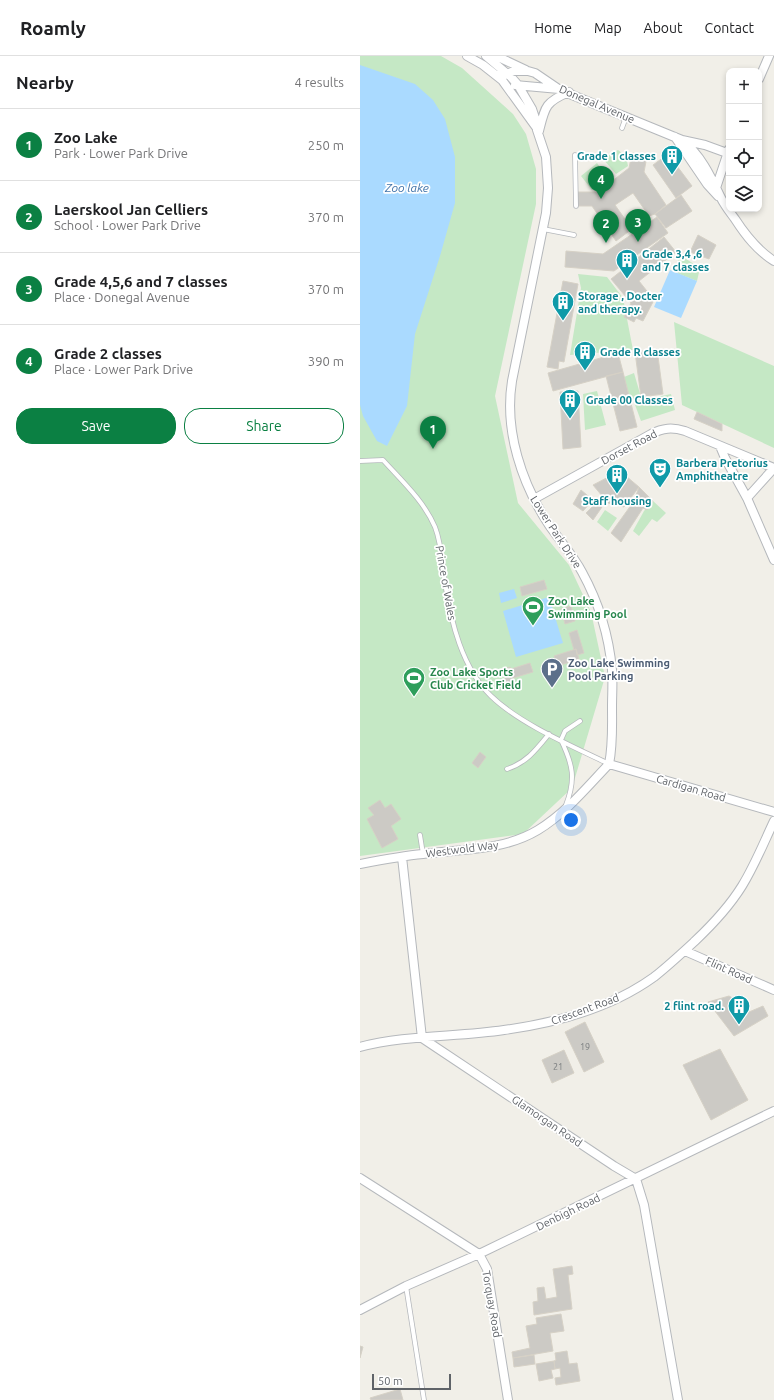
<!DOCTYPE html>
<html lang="en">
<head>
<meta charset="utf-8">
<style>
  :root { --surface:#fff; --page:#f2f2f2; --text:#202124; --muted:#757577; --line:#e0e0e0; --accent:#0b8043 }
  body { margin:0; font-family:Ubuntu,sans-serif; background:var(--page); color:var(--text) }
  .controls { position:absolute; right:12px; top:12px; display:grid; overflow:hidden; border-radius:8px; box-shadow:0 2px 6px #0003 }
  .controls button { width:36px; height:36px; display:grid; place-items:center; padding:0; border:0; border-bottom:1px solid var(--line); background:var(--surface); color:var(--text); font:20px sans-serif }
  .scale { position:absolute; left:12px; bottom:10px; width:79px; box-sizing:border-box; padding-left:4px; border:2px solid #5f6368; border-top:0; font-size:11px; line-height:14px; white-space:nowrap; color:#5f6368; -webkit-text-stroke:3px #fff; paint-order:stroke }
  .you { position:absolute; left:211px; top:764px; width:14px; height:14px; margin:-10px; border:3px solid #fff; border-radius:50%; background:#1a73e8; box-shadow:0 0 0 6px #1a73e833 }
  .badge { display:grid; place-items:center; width:26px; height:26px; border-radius:50%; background:var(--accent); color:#fff; font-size:13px; font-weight:700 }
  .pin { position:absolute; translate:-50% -33px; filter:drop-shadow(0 1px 2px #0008) }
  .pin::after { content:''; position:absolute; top:21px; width:14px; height:12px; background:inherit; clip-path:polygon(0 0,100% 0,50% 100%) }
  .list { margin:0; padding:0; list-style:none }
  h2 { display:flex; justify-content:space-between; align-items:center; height:52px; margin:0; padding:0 16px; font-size:17px }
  h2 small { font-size:13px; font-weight:400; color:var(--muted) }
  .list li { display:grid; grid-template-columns:26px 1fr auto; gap:12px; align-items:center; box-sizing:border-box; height:72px; padding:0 16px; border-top:1px solid var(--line) }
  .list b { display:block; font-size:15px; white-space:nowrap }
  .list p { margin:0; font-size:13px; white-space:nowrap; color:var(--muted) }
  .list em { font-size:13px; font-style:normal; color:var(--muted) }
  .actions { display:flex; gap:8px; padding:12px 16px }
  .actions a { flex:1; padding:9px 0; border:1px solid var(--accent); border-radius:16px; text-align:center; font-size:14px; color:var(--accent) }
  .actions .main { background:var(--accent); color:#fff }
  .icon { flex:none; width:22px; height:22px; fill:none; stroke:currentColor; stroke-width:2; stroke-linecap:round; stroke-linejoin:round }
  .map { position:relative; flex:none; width:414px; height:1344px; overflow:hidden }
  header { display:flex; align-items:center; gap:24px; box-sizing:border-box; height:56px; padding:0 20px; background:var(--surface); border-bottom:1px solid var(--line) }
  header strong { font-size:19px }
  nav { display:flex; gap:22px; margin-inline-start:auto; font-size:14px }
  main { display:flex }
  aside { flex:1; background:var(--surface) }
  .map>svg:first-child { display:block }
  .green { fill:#c5e8c5 }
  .water { fill:#aadaff }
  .building { fill:#cccac5; stroke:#d6d1c6 }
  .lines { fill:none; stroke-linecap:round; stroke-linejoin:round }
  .lane-casing { stroke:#b5b8bc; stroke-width:5.5 }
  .street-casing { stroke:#b5b8bc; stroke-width:10 }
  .lane { stroke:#fff; stroke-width:4 }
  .street { stroke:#fff; stroke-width:8 }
  .labels { text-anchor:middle; stroke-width:3.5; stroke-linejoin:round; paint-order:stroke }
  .number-label { font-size:9px; fill:#7a7d7f }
  .street-label { font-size:11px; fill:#5f6368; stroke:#fff }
  .culture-label { font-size:11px; font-weight:bold; fill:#0d838f; stroke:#fff; text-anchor:start }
  .leisure-label { font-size:11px; font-weight:bold; fill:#27864d; stroke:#fff; text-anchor:start }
  .service-label { font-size:11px; font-weight:bold; fill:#4e5e75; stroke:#fff; text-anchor:start }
  .water-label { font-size:12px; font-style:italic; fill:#4174aa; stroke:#fff }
</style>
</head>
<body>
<header>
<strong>Roamly</strong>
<nav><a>Home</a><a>Map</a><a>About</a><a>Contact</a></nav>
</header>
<main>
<aside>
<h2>Nearby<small>4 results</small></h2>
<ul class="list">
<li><span class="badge">1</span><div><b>Zoo Lake</b><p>Park · Lower Park Drive</p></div><em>250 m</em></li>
<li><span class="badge">2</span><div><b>Laerskool Jan Celliers</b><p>School · Lower Park Drive</p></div><em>370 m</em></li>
<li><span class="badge">3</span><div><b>Grade 4,5,6 and 7 classes</b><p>Place · Donegal Avenue</p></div><em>370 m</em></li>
<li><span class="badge">4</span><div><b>Grade 2 classes</b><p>Place · Lower Park Drive</p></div><em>390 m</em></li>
</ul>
<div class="actions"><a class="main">Save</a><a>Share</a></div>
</aside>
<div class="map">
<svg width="414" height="1344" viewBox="0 0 414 1344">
  <rect width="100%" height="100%" fill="#f1efe8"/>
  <path class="green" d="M0,0H81L102,12L153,58L166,78L176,113V148L135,340L158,447L209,509L231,556L245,621L212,732L163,778L0,800Z
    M258,94L266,100L268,110L256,118L243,103Z
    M237,107L248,122L232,134L221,120Z
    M320,199L340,212L337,225L314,216Z
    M218,218L247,221L263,242L273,294L210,299L221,232Z
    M314,266L414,310V392L322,349Z
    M274,317L281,341L270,344L264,321Z
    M237,335L246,369L225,374L223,338Z
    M311,338L315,354L281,365L274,346Z
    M293,445L306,457L297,466L292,463L279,480L273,475L284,455Z
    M245,454L257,462L248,475L237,466Z"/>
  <path class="water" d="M0,9L55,28L73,44L85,63L95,101V147L80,200L55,278L47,350L27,390L17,385L3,360L0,349Z
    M310,214L337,225L321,262L294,251Z
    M154,533L157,542L141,547L139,537Z
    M189,541L203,587L156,601L143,555Z"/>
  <path class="building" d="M272,97L287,100L284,116L306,149L295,158L289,160L273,137L255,149L272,173L256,185L232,150H217V136H238L269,112Z
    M308,98L332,130L316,142L293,109Z
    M321,139L332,155L306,172L295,158Z
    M297,161L308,177L254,215L205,211L206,195L243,198Z
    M338,179L356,189L349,203L330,196Z
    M304,181L316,196L279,225L294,244L283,265L276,262L274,266L264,261L271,247L251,223Z
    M203,225L218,228L204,306L199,305L198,313L187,311Z
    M297,293L303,338L281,341L275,296Z
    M258,297L263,316L193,335L188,317Z
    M263,316L277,371L260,375L246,320Z
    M218,335L221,391L203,393L200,336Z
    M337,356L362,368V375L334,363Z
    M260,415L279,431L264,451L248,447L233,429Z
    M279,431L293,445L287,454L283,452L261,486L251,477L274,445Z
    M221,434L233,444L223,455L213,448Z
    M237,446L242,451L233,464L226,457Z
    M184,524L187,533L162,540L160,531Z
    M211,550L215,565L205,568L201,553Z
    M217,574L224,597L217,599L216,593L214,594L209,577Z
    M216,593L219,603L198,610L194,600Z
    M170,607L173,616L153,622L155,627L147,629L143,616L141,617L140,614L150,611L151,613Z
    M120,696L126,701L118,712L112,707Z
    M20,744L25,752L31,748L41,763L31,770L38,783L22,792L7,763L14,759L8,752Z
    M369,940L383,948L389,956L403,950L408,960L374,980L348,946Z
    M225,966L244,1006L224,1016L205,976Z
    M360,993L388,1044L351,1064L323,1009Z
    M204,994L214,1017L192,1027L182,1004Z
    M212,1210L213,1218L208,1219L212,1253L174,1259L173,1246L178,1245L177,1232L184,1231L186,1243L197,1241L193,1213Z
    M201,1258L204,1275L190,1277L193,1295L153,1302L152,1296L170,1292L166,1270L177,1268L176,1262Z
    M0,1290L3,1291L0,1302Z
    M207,1295L209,1308L217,1307L220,1325L196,1329L195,1322L201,1321L200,1312L195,1313L194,1305L196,1304L195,1297Z
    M174,1299L175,1308L154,1311L153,1302Z
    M194,1305L195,1313L191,1314L193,1322L179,1325L176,1308Z
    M40,1333L43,1344H11L10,1342Z"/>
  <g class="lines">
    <g class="lane-casing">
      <path id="lane" d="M262,72L266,61
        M215,99L216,150
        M183,173L214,179
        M0,405L23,404C41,424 64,445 75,471C82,489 82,508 85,527C91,566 102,612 131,640C160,668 212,690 249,708
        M147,713C166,707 176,694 189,678
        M206,749C216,723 213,709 201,684L205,675L220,665
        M60,779L63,798
        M46,1230L64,1344"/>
    </g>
    <g class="street-casing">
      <path id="street" d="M107,0L123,9L142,24L176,71
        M126,0L151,21L158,29L172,53L176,65L177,74L186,101L188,132L186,157L152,325C144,375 162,428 189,469C200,485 213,499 222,516C239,547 249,580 252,614C253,626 252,639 252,651C252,670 253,689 249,708
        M136,0L166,14
        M137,19H144L154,15H168L175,17L200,34L322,84C341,99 351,121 361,142C365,150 370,156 375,163C386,180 397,194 414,205
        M399,23L409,0
        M155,29L199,33
        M179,75C185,51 185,46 209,36
        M315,81L347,128L358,140
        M322,84L345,89L367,97
        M356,132L369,93
        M360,390L365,402L387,442L414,504
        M387,442L414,412
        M174,443L291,378C303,372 312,371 325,375L414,412
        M249,708L414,756
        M42,801L62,982L254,1110L276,1123L284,1149L318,1344
        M0,808C21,804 42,800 63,798C102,793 143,795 178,774C206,757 227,731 249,708
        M325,895L414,934
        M0,991C44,979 98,981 144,974C196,967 251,952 294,921C308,910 322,897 335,885C353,868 369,851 382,830C395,809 404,786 414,765
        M0,1122L119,1198L127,1213L148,1344
        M0,1254L46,1230L119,1198L414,1055"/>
    </g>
    <use href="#lane" class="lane"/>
    <use href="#street" class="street"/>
  </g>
  <defs>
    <g id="building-pin" transform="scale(1.15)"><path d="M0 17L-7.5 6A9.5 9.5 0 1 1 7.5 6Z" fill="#0f9aa8" stroke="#fff"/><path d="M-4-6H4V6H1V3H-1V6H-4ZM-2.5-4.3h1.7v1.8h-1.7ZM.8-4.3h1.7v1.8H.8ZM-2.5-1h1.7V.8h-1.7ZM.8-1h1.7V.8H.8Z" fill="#fff"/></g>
    <g id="theatre-pin" transform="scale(1.15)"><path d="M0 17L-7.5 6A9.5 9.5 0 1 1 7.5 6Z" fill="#0f9aa8" stroke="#fff"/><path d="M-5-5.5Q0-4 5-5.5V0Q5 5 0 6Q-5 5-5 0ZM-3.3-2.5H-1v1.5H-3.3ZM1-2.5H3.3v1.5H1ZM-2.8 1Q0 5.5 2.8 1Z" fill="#fff"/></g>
    <g id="stadium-pin" transform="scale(1.15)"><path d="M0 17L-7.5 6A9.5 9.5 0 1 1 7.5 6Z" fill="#2e9e5b" stroke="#fff"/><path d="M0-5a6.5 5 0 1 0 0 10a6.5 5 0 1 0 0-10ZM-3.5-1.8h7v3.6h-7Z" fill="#fff"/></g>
    <g id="parking-pin" transform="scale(1.15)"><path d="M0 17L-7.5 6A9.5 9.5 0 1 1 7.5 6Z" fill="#5c6f8a" stroke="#fff"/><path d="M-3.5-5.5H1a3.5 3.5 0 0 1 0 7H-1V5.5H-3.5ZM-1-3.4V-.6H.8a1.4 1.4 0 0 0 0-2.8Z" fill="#fff"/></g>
  </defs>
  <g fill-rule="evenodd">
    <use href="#building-pin" x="312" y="100"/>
    <use href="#building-pin" x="267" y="204"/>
    <use href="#building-pin" x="203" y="246"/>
    <use href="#building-pin" x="225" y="296"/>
    <use href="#building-pin" x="210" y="344"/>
    <use href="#theatre-pin" x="300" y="413"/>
    <use href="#building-pin" x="257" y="419"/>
    <use href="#stadium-pin" x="173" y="551"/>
    <use href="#parking-pin" x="192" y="613"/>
    <use href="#stadium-pin" x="54" y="622"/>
    <use href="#building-pin" x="379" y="950"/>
  </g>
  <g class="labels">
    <g class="number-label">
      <text x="225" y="994">19</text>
      <text x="198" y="1014">21</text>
    </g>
    <g class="street-label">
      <text transform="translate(237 48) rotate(23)" y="4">Donegal Avenue</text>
      <text transform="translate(269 391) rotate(-28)" y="4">Dorset Road</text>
      <text transform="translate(196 476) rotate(57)" y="4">Lower Park Drive</text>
      <text transform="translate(86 527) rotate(80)" y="4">Prince of Wales</text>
      <text transform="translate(331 732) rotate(16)" y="4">Cardigan Road</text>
      <text transform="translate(102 793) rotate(-7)" y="4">Westwold Way</text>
      <text transform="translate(369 914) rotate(24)" y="4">Flint Road</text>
      <text transform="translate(225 953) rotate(-20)" y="4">Crescent Road</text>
      <text transform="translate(187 1065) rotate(34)" y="4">Glamorgan Road</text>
      <text transform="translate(208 1156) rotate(-26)" y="4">Denbigh Road</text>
      <text transform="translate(132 1248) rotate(80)" y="4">Torquay Road</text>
    </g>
    <g class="culture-label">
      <text x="296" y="104" text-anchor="end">Grade 1 classes</text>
      <text x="282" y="202">Grade 3,4 ,6<tspan x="282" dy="13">and 7 classes</tspan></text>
      <text x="218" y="244">Storage , Docter<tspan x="218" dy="13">and therapy.</tspan></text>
      <text x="240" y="300">Grade R classes</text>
      <text x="226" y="348">Grade 00 Classes</text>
      <text x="316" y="411">Barbera Pretorius<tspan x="316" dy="13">Amphitheatre</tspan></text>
      <text x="257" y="449" text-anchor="middle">Staff housing</text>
      <text x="364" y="954" text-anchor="end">2 flint road.</text>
    </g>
    <g class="leisure-label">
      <text x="188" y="549">Zoo Lake<tspan x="188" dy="13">Swimming Pool</tspan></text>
      <text x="70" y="620">Zoo Lake Sports<tspan x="70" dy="13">Club Cricket Field</tspan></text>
    </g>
    <g class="service-label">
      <text x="208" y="611">Zoo Lake Swimming<tspan x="208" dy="13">Pool Parking</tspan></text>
    </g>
    <g class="water-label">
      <text x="47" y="136">Zoo lake</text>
    </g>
  </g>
</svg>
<div class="controls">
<button>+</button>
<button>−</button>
<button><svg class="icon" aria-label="locate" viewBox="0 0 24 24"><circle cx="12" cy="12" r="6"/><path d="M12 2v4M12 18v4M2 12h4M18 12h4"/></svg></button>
<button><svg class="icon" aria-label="layers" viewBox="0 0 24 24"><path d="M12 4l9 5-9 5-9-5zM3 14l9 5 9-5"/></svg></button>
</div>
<div class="scale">50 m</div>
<div class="you"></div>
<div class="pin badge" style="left:73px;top:393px">1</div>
<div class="pin badge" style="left:246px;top:187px">2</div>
<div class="pin badge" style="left:278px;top:186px">3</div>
<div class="pin badge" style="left:241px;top:143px">4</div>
</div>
</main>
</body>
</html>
